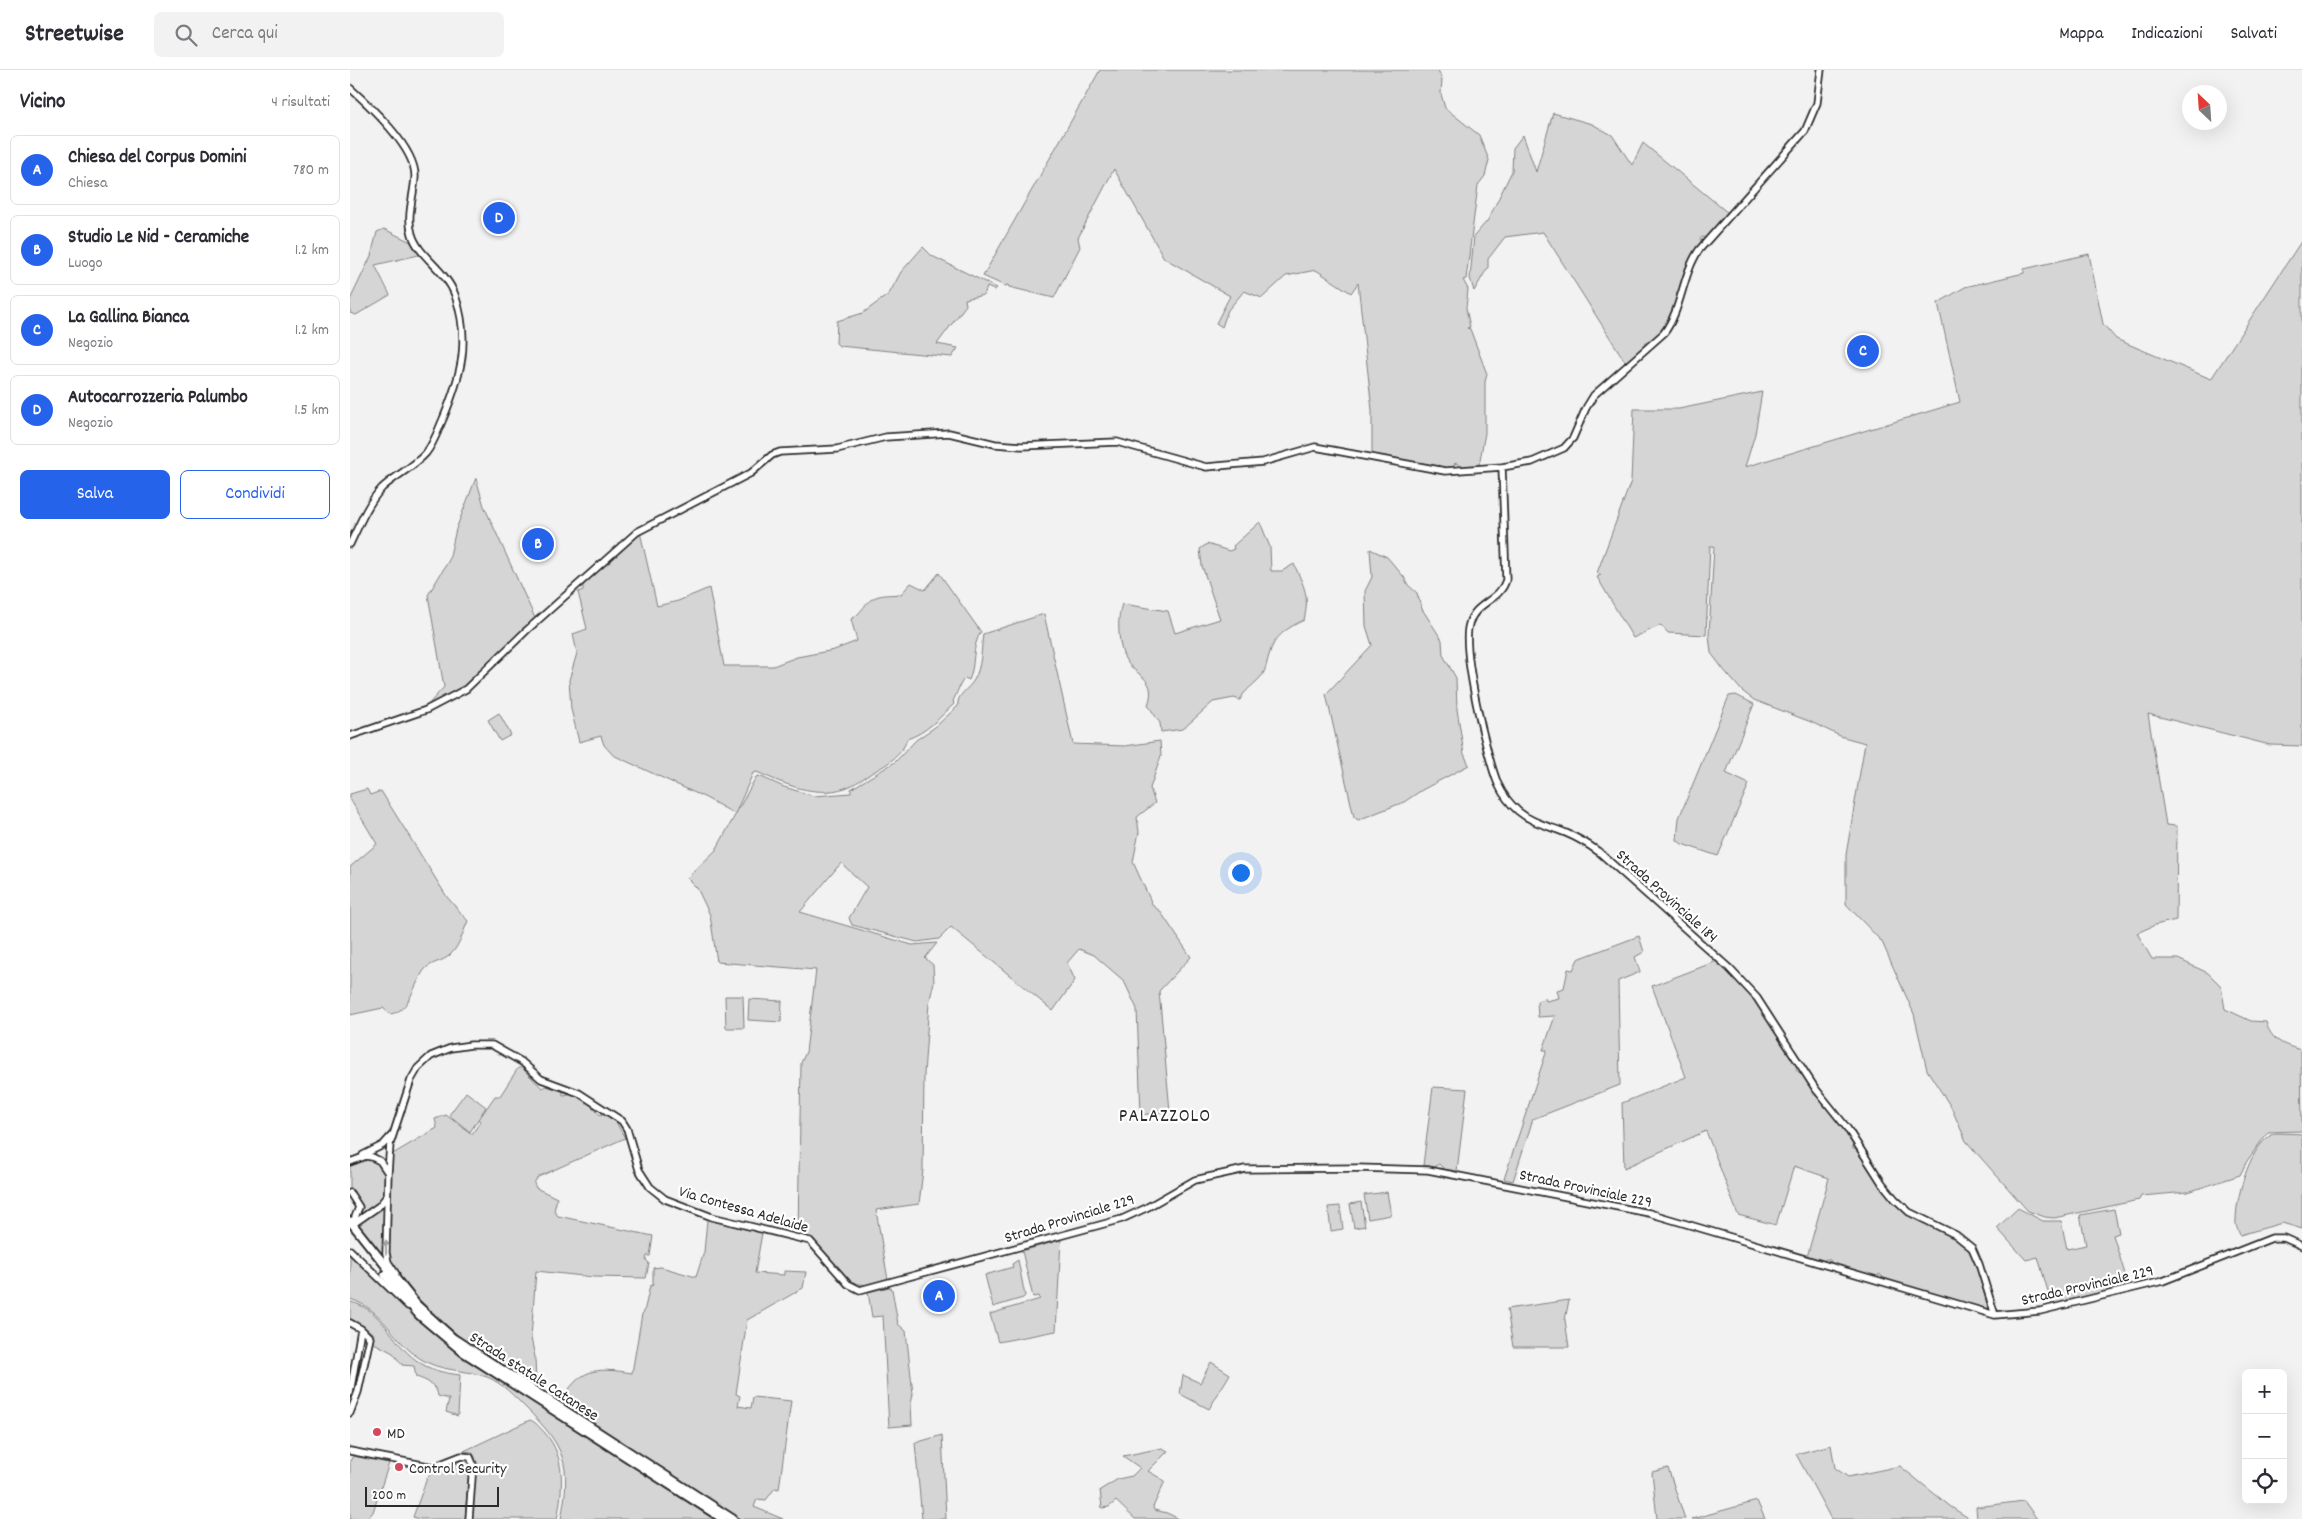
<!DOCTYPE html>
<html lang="it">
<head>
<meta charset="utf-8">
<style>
  :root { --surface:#fff; --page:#f2f2f3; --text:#2b2b33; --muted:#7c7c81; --line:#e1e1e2; --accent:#2563eb }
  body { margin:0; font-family:Dekko,sans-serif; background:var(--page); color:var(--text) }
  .controls { position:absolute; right:15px; bottom:15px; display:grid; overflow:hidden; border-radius:8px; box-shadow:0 5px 20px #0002 }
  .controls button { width:45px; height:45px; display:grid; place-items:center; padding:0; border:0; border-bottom:1px solid var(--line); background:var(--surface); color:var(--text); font:25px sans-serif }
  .compass { position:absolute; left:1832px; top:15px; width:45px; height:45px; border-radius:50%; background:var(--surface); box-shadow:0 5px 20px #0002; rotate:335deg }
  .scale { position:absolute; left:15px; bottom:12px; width:134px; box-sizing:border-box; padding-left:5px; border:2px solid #2b2b2b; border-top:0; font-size:14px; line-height:18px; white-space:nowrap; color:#2b2b2b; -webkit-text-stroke:4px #fff; paint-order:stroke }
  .you { position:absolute; left:890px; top:802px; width:18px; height:18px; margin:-12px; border:4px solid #fff; border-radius:50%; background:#1a73e8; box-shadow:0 0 0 8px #1a73e833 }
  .badge { display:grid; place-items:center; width:32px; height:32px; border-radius:50%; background:var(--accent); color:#fff; font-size:16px; font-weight:700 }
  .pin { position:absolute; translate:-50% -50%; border:2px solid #fff; box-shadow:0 1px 5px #0006 }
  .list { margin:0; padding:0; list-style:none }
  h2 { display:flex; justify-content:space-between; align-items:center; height:65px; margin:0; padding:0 20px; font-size:21px }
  h2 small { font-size:16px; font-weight:400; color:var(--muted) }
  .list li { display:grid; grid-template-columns:32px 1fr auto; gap:15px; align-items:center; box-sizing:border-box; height:70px; margin:0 10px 10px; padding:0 10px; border:1px solid var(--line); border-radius:8px }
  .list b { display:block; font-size:19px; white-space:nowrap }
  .list p { margin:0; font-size:16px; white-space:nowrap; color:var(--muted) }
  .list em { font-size:16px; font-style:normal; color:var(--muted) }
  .actions { display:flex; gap:10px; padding:15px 20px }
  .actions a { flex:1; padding:11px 0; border:1px solid var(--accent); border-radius:8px; text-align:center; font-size:18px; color:var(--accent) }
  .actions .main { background:var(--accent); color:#fff }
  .icon { flex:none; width:28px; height:28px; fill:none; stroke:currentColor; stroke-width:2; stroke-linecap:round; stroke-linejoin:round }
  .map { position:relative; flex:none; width:1952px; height:1449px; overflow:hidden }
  header { display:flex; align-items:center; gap:30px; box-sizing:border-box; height:70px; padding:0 25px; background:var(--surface); border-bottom:1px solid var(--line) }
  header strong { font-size:24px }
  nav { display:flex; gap:28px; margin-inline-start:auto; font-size:18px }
  .search { width:350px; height:45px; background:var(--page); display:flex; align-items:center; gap:12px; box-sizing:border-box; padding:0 18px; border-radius:8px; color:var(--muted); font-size:19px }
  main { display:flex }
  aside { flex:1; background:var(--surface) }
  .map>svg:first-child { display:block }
  .green { fill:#d5d5d5; stroke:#808080 }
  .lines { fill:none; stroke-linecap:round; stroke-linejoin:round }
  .secondary-casing { stroke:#2b2b2b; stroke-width:9 }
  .primary-casing { stroke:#2b2b2b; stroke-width:11 }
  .secondary { stroke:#fff; stroke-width:5.5 }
  .primary { stroke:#fff; stroke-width:7 }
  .oneway { fill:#a0a0a0 }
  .poi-dot { fill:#d1495b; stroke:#fff; stroke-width:2 }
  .labels { text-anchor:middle; stroke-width:4.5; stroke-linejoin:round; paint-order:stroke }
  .street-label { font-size:16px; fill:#2b2b2b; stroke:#fff }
  .poi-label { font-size:16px; fill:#2b2b2b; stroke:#fff; text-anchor:start }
  .quarter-label { font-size:19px; letter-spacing:1px; fill:#2b2b2b; stroke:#fff }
</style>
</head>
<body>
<header>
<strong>Streetwise</strong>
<div class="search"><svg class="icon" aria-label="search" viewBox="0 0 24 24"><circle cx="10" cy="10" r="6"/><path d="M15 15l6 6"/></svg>Cerca qui</div>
<nav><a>Mappa</a><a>Indicazioni</a><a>Salvati</a></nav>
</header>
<main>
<aside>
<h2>Vicino<small>4 risultati</small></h2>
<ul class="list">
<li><span class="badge">A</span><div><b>Chiesa del Corpus Domini</b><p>Chiesa</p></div><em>780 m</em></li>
<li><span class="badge">B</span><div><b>Studio Le Nid - Ceramiche</b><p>Luogo</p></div><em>1.2 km</em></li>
<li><span class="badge">C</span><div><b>La Gallina Bianca</b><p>Negozio</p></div><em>1.2 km</em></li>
<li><span class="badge">D</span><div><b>Autocarrozzeria Palumbo</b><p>Negozio</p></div><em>1.5 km</em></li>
</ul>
<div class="actions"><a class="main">Salva</a><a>Condividi</a></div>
</aside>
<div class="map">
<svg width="1952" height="1449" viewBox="0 0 1952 1449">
  <rect width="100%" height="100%" fill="#f2f2f2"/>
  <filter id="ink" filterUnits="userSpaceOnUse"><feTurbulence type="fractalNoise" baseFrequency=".02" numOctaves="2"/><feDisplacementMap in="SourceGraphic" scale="10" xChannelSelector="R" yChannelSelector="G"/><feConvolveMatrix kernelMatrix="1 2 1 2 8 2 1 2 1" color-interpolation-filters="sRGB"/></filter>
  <g filter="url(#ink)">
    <path class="green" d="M750,0H1088L1092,9L1091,24L1095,38L1129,65L1139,90L1135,106L1128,115L1116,209L1113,210L1118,219L1116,238L1120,257L1117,258L1120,259L1137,304L1135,312V363L1129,395L1109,397L1107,393L1104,394L1105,397L1090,398L1089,395L1085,397L1022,384V340L1008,213L1001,223L966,200L936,206L912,228L894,221L878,240L872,257L866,253L880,226L814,188L764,99L728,168L730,177L704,228L659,217L658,215L655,216L633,206Z
      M1203,43L1242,54L1262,65L1282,95L1293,73L1378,143L1357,168L1352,167L1350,169L1352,174L1330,220L1327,221C1324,255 1301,271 1276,293L1193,162L1155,167L1138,189V197L1124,221L1120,208L1124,166L1138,150L1162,101L1163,78L1173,65L1186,102Z
      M34,159L65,174L73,184L25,195L40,225L6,245L0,243V230L21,186L27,162Z
      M1952,170V676L1920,675L1798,644L1816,755L1827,756L1826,850L1805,855L1787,863L1802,889H1828L1858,903L1871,916L1875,939L1901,951L1916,952C1921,971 1934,975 1951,980L1952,1061L1918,1062L1897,1091L1890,1105L1838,1122L1791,1126L1789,1130L1704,1148L1695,1147L1678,1141L1616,1071L1601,1037L1577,1000L1564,944L1532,872L1496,834V785L1515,673L1490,666L1461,652L1404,630L1392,621L1373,599L1361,583L1359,565L1364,476H1360L1356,565L1318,563L1311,555L1283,568L1247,507L1251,505L1247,503L1281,411L1284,339H1329L1412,322L1405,364L1395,397L1610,332L1588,233L1615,217L1674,203V199L1739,184L1753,254L1766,269L1861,309Z
      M573,177L582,186L647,218L644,220L637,217L634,225L615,229L616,235L587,274L608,278L602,287L489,276L486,273L487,251L513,243L539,224L551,202Z
      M126,408L134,436L185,548L117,614L76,637L94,617L78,525L99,490L106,459Z
      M910,452L920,477L921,501H932L944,494C954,517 960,525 954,550C937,558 924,566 919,585C917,591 916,599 913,604C906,614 894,620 890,630L884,628L863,632L833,659L811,662L810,653L798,635C809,605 781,607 773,584C768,570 767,547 772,534L818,541L825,563L870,549L852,496L850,479L857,474L879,481L884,479L883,476Z
      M290,462L307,536L328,531L359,518L374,596H423L447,587L484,580L507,571L501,549C512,544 515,531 526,527C533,524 544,525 551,524L561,513L575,520L589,503L631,562C621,576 626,595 619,610L615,608C609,614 607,624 603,631L604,634C589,648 576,663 557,669C553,684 538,694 525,701C516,706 505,715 495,718C465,728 434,714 407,702L403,703L385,744L356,728L263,685L254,675L251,666L229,672L221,639L219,610L227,583L223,564L237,559L228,522L233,520V515L257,492H261V489Z
      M1020,479L1037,487L1054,507L1058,515L1067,523L1072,539L1092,570L1093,585L1106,608L1107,639L1114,684L1119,695L1072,720L1054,732L1008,750L1004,747L976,624L1022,575L1016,556L1015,521L1022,507Z
      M694,544L723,674L775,676L810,671L811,686L800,718L805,733L787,747L789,762L783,792L803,836L810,841L841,887L809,921L820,1041L791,1045L787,939L774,911L744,885L729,879L717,893L725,910L703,941L601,857L589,869L567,872L502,855L499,848L517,817L491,793L450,842L562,875L587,873L575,888L583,895L584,912L579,933L574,1004L573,1100L569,1134L526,1140L538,1210L518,1215L502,1213L494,1206L464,1170L448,1162L451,993L456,982L466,900L367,892L360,845L347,818L337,808L366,780L406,707L409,706L434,717L464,726L501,723V719L545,692L566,670L585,657L608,636C606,625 619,619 624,610C632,596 631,580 633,564Z
      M1386,625L1404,634L1376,703L1399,714L1368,786L1332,774L1327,770L1329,748L1379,626Z
      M149,643L161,665L150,671L138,650Z
      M17,719L20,725L31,721L97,827L118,851C112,864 108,881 96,888C89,892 81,893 75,899C64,913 60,942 40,944L33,938L0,945V797L27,774L0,729V724Z
      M1289,866L1294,882L1285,887L1290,902L1268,911L1270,1015L1183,1049L1163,1111L1154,1109L1197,980H1193L1205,946L1188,947L1187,931L1195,928L1196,931L1209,928L1207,920L1214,918L1218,899L1223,900L1228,889Z
      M1367,891L1405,929L1448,996L1446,1000L1453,1005L1502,1071L1503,1079L1508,1080L1530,1115L1544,1132L1558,1143L1605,1167L1619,1179L1627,1194L1638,1239L1535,1211L1531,1205L1529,1204L1528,1208L1482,1195L1480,1190L1476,1189L1472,1192L1457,1187L1479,1108L1444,1096L1426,1155L1388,1145L1356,1061L1274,1098L1272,1033L1336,1007L1302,916Z
      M375,926H393L394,958H376Z
      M399,929L432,931L431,952L398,950Z
      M168,998H172L192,1018L196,1016L213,1021V1025C216,1025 218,1024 221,1023C233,1023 243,1039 250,1045L254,1043L265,1050L275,1068L188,1107L184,1113L186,1118L207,1128L204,1141L208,1146L303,1166L300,1186H297L296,1190L299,1193L296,1208L243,1207L186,1201L181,1268L185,1287L186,1314L174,1306L161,1303C123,1277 87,1253 58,1216C50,1206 42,1197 38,1184L41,1085L87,1058L85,1049L96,1045L122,1064L131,1051L129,1049L145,1026H150Z
      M1083,1017L1117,1019L1107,1101L1094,1099L1089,1094L1084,1097L1073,1095Z
      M116,1022L136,1037L120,1062L99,1045Z
      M1926,1063L1952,1064V1159L1932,1153L1890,1165C1888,1160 1885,1155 1886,1150C1886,1127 1901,1070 1926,1063Z
      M19,1088C35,1095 43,1117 31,1131C25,1138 15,1143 8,1148L12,1140L0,1120V1096L7,1090Z
      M1037,1122L1041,1145L1018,1149L1014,1125Z
      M36,1132L37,1193L7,1153Z
      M1011,1132L1015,1156L1004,1158L1000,1134Z
      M990,1136L993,1159L981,1161L978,1137Z
      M1668,1138L1693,1151H1711L1717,1179L1736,1175L1730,1145L1764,1139L1769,1163L1763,1165L1779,1217L1702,1235L1688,1187L1676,1190L1647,1158Z
      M357,1150L412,1163L405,1203L434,1205V1201L456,1202L453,1218L397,1250L386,1324L390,1326L388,1336L401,1338L403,1327L441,1331L429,1419L425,1418L416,1430L407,1429L404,1437L433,1449H391L210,1333C230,1298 244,1297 282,1303L292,1244L294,1242L300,1216L303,1215V1198L311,1197L346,1207L354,1182Z
      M711,1170L706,1261L648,1272L640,1244L690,1229L689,1226L683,1227L672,1181Z
      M0,1183L54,1235L98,1274L367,1449H211C222,1394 215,1376 175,1337C164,1326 152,1313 137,1307C115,1299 91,1302 71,1289C43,1272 34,1239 0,1229Z
      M668,1190L675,1226L673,1228L643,1237L635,1205L663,1197L662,1194Z
      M539,1217L542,1219L548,1254L556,1261L563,1324L561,1334L562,1355L539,1357L533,1246L522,1247L518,1222Z
      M1219,1230L1215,1250L1219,1277H1163L1157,1239Z
      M0,1232C32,1238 42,1273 66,1290C79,1300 94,1303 110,1305L108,1346L96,1342L99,1329L88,1326C87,1315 76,1310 66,1307L64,1296L52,1295L43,1283L22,1272L24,1264L0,1248Z
      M861,1292L880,1304L859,1339L830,1324L833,1305L850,1313Z
      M180,1350C186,1352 190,1358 195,1363C216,1387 213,1419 207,1449H122L125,1387L122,1382L114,1381Z
      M592,1365L596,1449H572L565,1373Z
      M1481,1375L1485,1398L1498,1407L1550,1396L1601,1437L1620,1449H1481L1446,1384Z
      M812,1378L818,1381L798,1401L815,1411L803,1437L804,1440L817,1443L829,1449H785L766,1431L759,1437L752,1438L750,1420L768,1409L782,1406L790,1398L773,1386Z
      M3,1386L39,1393L23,1442L17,1449H0V1391Z
      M113,1391L119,1398L115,1449H70L63,1447L77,1408L82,1403Z
      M1318,1398L1335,1449H1307L1302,1402Z
      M1407,1431L1415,1449H1342Z
      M1674,1431L1687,1449H1627L1626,1437Z"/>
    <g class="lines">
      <g class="secondary-casing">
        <path id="secondary" d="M0,18C20,36 66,78 65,107C64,126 56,146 62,164C68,186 96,200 105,225C121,271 111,306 93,349C88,360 84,373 76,383C64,397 46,405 32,418C18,433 9,455 0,474
          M1152,397L1156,510C1150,531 1125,532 1119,554C1111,579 1137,688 1148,714C1153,725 1159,733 1168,741C1182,753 1199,756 1216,763C1228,768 1238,774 1249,782L1379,898L1407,928L1465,1018L1497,1058L1532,1113L1545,1129L1559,1142L1606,1165L1622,1178L1629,1194L1645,1245
          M0,666L76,640L116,619L177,560L287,462L401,403L422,385L430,382L487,379L536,367L599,363L645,374L671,376L767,372L856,397L913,392L965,377L1095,401L1152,397L1182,392L1214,378L1223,368L1236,338L1244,325L1314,263C1332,239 1332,205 1349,180L1455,61L1467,33L1471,0
          M13,1085L33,1075L42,1065
          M0,1092L16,1086L22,1087L30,1091L38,1103L36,1183L38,1192L46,1204
          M38,1103L40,1074L61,1010L68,998L81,986L101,978L121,975H142L172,992L191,1009L229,1023L272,1051L277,1059L289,1100L300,1117L315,1129L362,1147L460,1171L498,1214L510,1220L772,1149L796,1138L845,1110L895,1099L1008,1098L1078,1100L1299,1143L1645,1245L1690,1241L1813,1211L1922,1168H1934L1952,1176
          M0,1123L9,1137L4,1150
          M6,1152L29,1136L37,1126
          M0,1180L58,1236
          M0,1253L11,1259L20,1268L8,1322L0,1343
          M0,1323L11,1259
          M0,1381L83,1397L111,1386L120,1387L123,1394L119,1449"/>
      </g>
      <g class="primary-casing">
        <path id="primary" d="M0,1151L66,1234L103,1268L383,1449
          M35,1205L69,1245L113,1282L373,1449"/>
      </g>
      <use href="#secondary" class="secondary"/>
      <use href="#primary" class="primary"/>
    </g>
    <defs><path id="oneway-solid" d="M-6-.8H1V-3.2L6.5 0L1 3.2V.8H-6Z" transform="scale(1.25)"/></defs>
    <use class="oneway" href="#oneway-solid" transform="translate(36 1177) rotate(-91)"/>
  </g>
  <g class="poi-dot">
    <circle cx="27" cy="1362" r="5"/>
    <circle cx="49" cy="1397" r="5"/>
  </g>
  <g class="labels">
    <g class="street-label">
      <text transform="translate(1318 825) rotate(42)" y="6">Strada Provinciale 184</text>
      <text transform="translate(1236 1117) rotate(12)" y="6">Strada Provinciale 229</text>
      <text transform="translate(394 1138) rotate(16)" y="6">Via Contessa Adelaide</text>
      <text transform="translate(719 1147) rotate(-17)" y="6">Strada Provinciale 229</text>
      <text transform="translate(1737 1214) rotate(-13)" y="6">Strada Provinciale 229</text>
      <text transform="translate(185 1305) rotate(33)" y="6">Strada statale Catanese</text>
    </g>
    <g class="poi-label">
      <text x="37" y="1368">MD</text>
      <text x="59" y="1403">Control Security</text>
    </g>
    <g class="quarter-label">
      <text x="815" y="1051">PALAZZOLO</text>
    </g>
  </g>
</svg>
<div class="controls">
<button>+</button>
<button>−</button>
<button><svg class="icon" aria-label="locate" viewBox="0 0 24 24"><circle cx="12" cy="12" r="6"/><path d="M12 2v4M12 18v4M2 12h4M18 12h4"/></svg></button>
</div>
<svg class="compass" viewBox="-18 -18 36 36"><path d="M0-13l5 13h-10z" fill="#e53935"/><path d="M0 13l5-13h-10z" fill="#7c7c81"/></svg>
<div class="scale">200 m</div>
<div class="you"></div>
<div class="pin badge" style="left:589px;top:1226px">A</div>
<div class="pin badge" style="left:188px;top:474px">B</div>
<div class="pin badge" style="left:1513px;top:281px">C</div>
<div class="pin badge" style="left:149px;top:148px">D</div>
</div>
</main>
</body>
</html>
